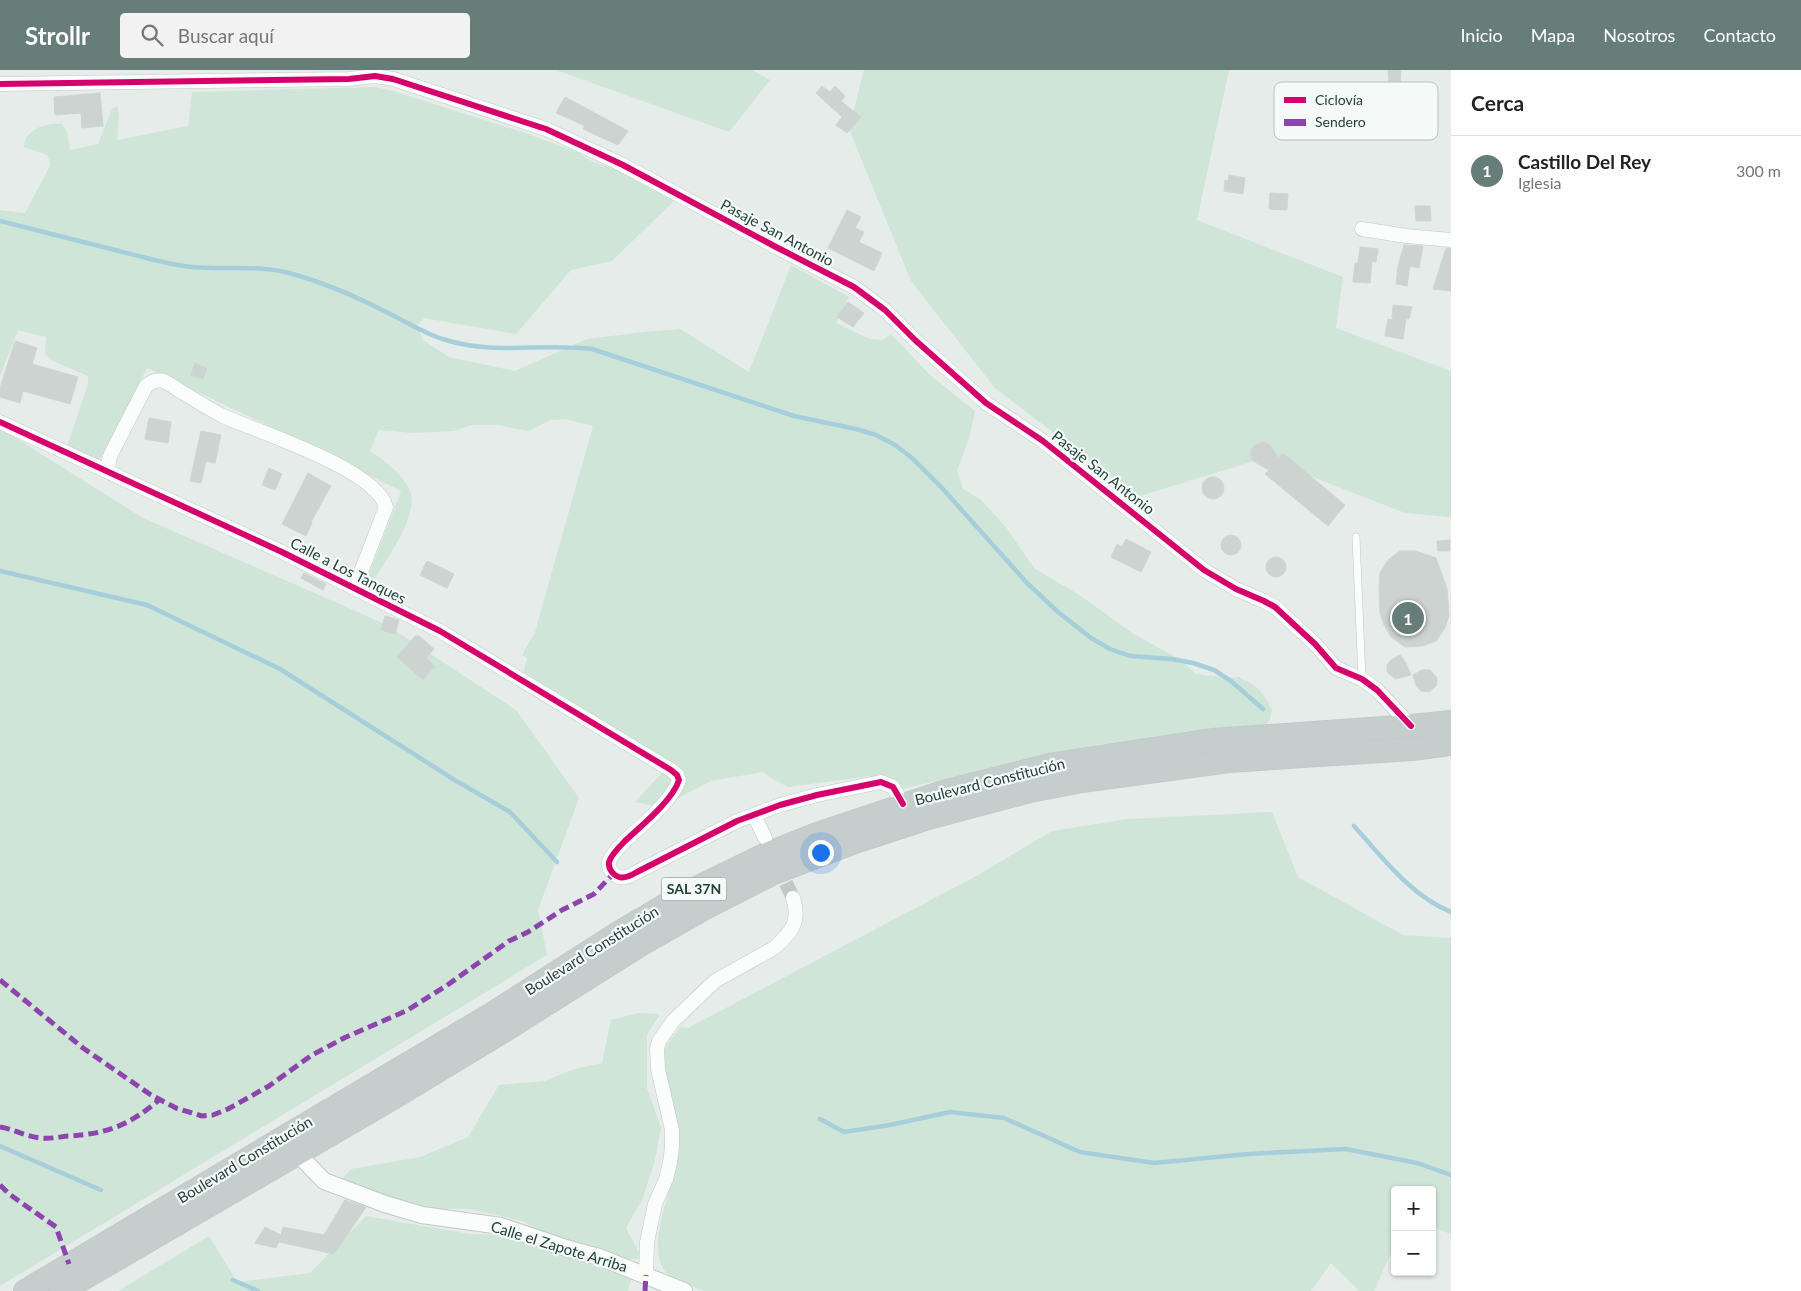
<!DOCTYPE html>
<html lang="es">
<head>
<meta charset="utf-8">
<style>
  :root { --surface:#fff; --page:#f2f2f2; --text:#222; --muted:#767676; --line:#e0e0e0; --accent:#677d78 }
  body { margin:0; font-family:Lato,sans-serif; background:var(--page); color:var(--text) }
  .controls { position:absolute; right:15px; bottom:15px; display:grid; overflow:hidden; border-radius:5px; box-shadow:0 1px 4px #0004 }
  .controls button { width:45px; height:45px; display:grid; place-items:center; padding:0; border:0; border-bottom:1px solid var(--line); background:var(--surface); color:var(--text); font:25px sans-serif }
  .you { position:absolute; left:820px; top:782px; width:18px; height:18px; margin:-12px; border:4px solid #fff; border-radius:50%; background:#1a73e8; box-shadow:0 0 0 8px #1a73e833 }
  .badge { display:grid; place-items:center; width:32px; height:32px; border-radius:50%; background:var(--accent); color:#fff; font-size:16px; font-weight:700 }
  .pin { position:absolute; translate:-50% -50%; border:2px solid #fff; box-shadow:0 1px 5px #0006 }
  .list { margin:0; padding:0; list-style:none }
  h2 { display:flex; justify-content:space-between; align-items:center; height:65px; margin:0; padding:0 20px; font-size:21px }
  h2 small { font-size:16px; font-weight:400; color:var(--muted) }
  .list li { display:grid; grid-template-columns:32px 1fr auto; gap:15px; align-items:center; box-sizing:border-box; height:70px; padding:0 20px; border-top:1px solid var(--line) }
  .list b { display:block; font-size:19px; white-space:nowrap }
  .list p { margin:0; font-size:16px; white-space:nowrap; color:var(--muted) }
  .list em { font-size:16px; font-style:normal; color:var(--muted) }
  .icon { flex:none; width:28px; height:28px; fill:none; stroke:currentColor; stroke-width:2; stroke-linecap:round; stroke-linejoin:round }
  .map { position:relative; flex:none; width:1451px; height:1221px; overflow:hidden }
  header { display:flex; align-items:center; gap:30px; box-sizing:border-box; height:70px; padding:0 25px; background:var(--accent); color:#fff }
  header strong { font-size:24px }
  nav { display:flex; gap:28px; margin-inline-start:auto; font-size:18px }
  .search { width:350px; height:45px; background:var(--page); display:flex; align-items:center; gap:12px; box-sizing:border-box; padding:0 18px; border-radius:5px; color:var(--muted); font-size:19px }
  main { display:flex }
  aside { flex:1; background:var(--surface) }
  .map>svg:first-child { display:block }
  .green { fill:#cfe5d8 }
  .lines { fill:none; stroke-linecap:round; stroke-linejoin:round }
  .stream { stroke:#a7cfdb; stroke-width:4.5 }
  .building { fill:#cdd3d1; stroke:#cfd5d3 }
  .minor-tunnel { stroke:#bfcac7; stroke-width:14; stroke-dasharray:14 7; stroke-linecap:butt }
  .service-casing { stroke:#c3c9c7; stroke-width:8 }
  .minor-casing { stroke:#c3c9c7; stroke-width:15 }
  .tertiary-casing { stroke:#c3c9c7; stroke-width:18 }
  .trunk-casing { stroke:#c2cbc9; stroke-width:24 }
  .service { stroke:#fbfcfc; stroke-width:7 }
  .minor { stroke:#fbfcfc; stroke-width:14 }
  .tertiary { stroke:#fbfcfc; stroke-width:16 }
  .trunk { stroke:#c5cecc; stroke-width:22 }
  .quiet { stroke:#8e44ad; stroke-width:5; stroke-dasharray:10 5; stroke-linecap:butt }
  .cycleway-casing { stroke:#f5faf8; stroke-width:9 }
  .cycleway { stroke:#d6006c; stroke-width:6 }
  .labels { text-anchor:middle; stroke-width:4.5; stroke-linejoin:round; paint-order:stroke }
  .shield { fill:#f5faf8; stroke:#627874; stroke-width:1 }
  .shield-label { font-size:14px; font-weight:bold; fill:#23413b }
  .street-label { font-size:15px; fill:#23413b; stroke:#f5faf8 }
  .key { fill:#f5faf8; stroke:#b6c2bf; stroke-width:1 }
  .key-label { font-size:14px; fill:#23413b }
</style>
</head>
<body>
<header>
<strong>Strollr</strong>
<div class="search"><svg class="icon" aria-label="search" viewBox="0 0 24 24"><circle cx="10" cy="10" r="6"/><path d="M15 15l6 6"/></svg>Buscar aquí</div>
<nav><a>Inicio</a><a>Mapa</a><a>Nosotros</a><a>Contacto</a></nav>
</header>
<main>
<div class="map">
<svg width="1451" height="1221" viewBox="0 0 1451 1221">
  <rect width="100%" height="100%" fill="#e6ecea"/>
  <path class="green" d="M556,0H752L770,10L729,62Z
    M864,0H1229L1197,150L1343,207L1336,258L1451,301V447L1405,443L1264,388L1137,427L995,318L911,211L849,59Z
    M374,17L390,20L528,64L579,83L589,90L681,124L612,191L571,200L516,264L424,248L417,256L423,270L449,287L515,301L587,269L644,262L680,259L749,302L791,195L849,227L836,253L870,269L882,270L891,264L930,305L975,341L969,369L957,400L963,419L980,429L1005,456L1034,498L1081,526L1132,563L1181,590L1196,604L1229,608L1239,607L1255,616L1262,623L1272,639L1270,649L1266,655L1234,657L1195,662L1201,672L1102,674L888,722L871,706L788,717L774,710L763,702L711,711L661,737L635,732L670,694L523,604L527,588L522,585L535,562L593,356L566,349L551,350L528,361L497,355H472L454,361L413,363L379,360L370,381C384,390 401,403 409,418C422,442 385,492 372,512L365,515L401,421L303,372L147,298L101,388L97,390L67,377L88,314V306L51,290L45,284L46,267L18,260L0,306V140L25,143L51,94L47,85L24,77C24,59 47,52 62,54L67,62L70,80L98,74L112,39L117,36L119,45L117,70L188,56L192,22Z
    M0,358L143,448L385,554L516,640L579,728L538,840L547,885L0,1216Z
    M1272,742L1298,807L1403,865L1451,868V1164L1432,1157V1120H1395V1174L1374,1221H1359L1331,1193L1311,1221H704C693,1216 678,1212 669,1205C640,1182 676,1113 679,1082C681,1054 667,1012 661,984L680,957L688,958L980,804L1052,761L1127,749Z
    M638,943L660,944L647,965V1018L661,1058L655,1090L643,1128L626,1158L642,1188L624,1190L549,1166L522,1151L470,1139L407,1138L342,1109L351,1099L420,1087L468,1067L499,1015L545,1011L574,999L602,993L611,950Z
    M366,1146L470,1164L507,1165L631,1209L628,1221H118L209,1166L237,1212L310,1203Z"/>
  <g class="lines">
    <path class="stream" d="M0,151C36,160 71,169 107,178C132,184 158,192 184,196C219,201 255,194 289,203C323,212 357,227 388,243C407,252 425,264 446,270C493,285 544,273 592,279L794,346L856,359L876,365L895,375L912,388L942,418L1027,513L1058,542L1091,568L1110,579L1130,586L1172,589L1193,593L1214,600L1231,611L1263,639
      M0,501L147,535L280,599L453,709L510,742L557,792
      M1354,756C1382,787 1411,826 1451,842
      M820,1049L844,1062L890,1055L950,1042L1004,1048L1080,1082L1154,1093L1248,1084L1346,1079L1417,1093L1451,1105
      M0,1076L101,1120
      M233,1210L258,1221"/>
  </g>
  <path class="building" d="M1388,0H1401L1400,14L1389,13Z
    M822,16L830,22L835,16L845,26L841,31L861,47L847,63L836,55L842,47L816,23Z
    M100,23L103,56L82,58L81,43L55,45L54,27Z
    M565,27L628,61L618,75L583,59L585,56L556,43Z
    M1229,105L1245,108L1243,124L1224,121L1225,110L1228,111Z
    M1270,123L1288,124L1287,140L1269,139Z
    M1415,136H1430L1431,151H1416Z
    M847,140L861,147L855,158L864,162L859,172L882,183L874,201L828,178Z
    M1404,175L1423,176L1419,198L1410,196L1407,216L1396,214L1398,196Z
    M1360,177L1378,179L1376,192L1372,191L1370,213L1353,212L1355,193H1358Z
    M1446,178L1451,179V221L1433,219Z
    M848,232L864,243L853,257L837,247Z
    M1393,235L1412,237L1409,249H1406L1403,269L1385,266L1388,249L1392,250Z
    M15,271L37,278L32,294L78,307L70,334L23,321L20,333L0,327V318Z
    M195,293L207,298L203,309L191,305Z
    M149,348L171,352L168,373L145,369Z
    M201,361L221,365L215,393L206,391L201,413L190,411Z
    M1263,372L1270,375L1279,388L1283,383L1345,435L1328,456L1265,404L1269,400L1253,391L1251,387V380L1256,374Z
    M269,398L282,404L275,420L262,415Z
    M308,403L331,416L311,452L312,453L306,466L282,454Z
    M1202 418a11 11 0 1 1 22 0a11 11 0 1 1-22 0Z
    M1221 475a10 10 0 1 1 20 0a10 10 0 1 1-20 0Z
    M1126,469L1151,482L1141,502L1111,487L1117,474L1122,477Z
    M1450,470V481H1438L1437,471Z
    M1400,481H1416L1436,488L1447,519L1449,545L1445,558L1436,571L1422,576L1405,577L1391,567L1384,555L1380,543L1379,517L1380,503L1388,490Z
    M1266 497a10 10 0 1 1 20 0a10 10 0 1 1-20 0Z
    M427,491L454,504L447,518L420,505Z
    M304,503L326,514L323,520L301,508Z
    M385,546L399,550L395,564L381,560Z
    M415,566H419L434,579L426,588L435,596L423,610L397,587Z
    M1400,585L1406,593L1411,605L1395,609L1387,602V595L1391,590Z
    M1422,600H1430L1437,608V615L1429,622L1421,621L1416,616L1413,605Z
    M345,1130L366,1137L334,1184L279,1172L281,1167L276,1178L255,1173L265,1157L281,1165L283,1157L324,1165Z"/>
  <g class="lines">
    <path class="minor-tunnel" d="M777,794L793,828"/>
    <g class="service-casing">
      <path id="service" d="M1356,467L1362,609"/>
    </g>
    <g class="minor-casing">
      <path id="minor" d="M0,14L349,9L375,6L393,9L546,59L623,95L776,177L854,217L885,240L915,270L986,333L1043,371L1204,500L1236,519L1264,531L1275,537L1315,574L1336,598L1362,609L1377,620L1411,656
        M1362,159L1406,166L1451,170
        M0,352L282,482L440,561L671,700L677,705L679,710C673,730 641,756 625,771C620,776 611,785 609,792C608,799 613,805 619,807C625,809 632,805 637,802L737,751L780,735L817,725L881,712L893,717L903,734
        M108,402L109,390L111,384L146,316C151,312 157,309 164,311C168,313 173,316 177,319C192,328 207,338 223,346C259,362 376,399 386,437L359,507L356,519
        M754,745L765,768
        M646,1205L647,1172L655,1134L666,1109L670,1093L672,1077V1060L658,999L657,979L659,971L673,951L715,911L774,878C791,863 801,852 793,828"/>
    </g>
    <g class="tertiary-casing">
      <path id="tertiary" d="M298,1084L324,1111L385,1134L422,1145L501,1156L569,1179L599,1187L684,1221"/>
    </g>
    <g class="trunk-casing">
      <path id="trunk" d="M25,1221L490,945L618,863L684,824L764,785L817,764L943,722L1054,694L1212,670L1411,656L1451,652
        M62,1221L395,1027L507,959L640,875L705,838L774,803L855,772L925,749L1030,721L1082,711L1229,691L1413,679L1451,674"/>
    </g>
    <use href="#service" class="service"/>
    <use href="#minor" class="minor"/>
    <use href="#tertiary" class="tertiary"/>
    <use href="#trunk" class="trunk"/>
    <path class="quiet" d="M0,910L83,978L151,1025L176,1038L202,1046L213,1045L228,1039L269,1016L312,985L346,967L406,941L446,916L509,871L528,862L562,840L594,824L613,804
      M0,1057C14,1059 26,1067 41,1068C50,1069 59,1067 68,1066C107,1064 130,1055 160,1029
      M0,1115L9,1124L56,1157L69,1194
      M645,1221L646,1205"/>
    <g class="cycleway-casing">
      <path id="cycleway" d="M0,14L349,9L375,6L393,9L546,59L623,95L776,177L854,217L885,240L915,270L986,333L1043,371L1204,500L1236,519L1264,531L1275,537L1315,574L1336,598L1362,609L1377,620L1411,656
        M0,352L282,482L440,561L671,700L677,705L679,710C673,730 641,756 625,771C620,776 611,785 609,792C608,799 613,805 619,807C625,809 632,805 637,802L737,751L780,735L817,725L881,712L893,717L903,734"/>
    </g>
    <use href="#cycleway" class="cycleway"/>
  </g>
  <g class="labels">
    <rect class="shield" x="661.5" y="807.5" width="65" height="23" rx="4"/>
    <g class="shield-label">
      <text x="694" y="824">SAL 37N</text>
    </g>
    <g class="street-label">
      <text transform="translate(777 163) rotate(28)" y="5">Pasaje San Antonio</text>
      <text transform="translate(1103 403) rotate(38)" y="5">Pasaje San Antonio</text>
      <text transform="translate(348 501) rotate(27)" y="5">Calle a Los Tanques</text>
      <text transform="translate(990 712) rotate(-14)" y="5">Boulevard Constitución</text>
      <text transform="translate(592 881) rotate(-32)" y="5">Boulevard Constitución</text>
      <text transform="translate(245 1090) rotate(-31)" y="5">Boulevard Constitución</text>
      <text transform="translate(559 1177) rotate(17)" y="5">Calle el Zapote Arriba</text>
    </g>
  </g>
  <rect x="1274" y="12" width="164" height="58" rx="8" class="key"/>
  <rect x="1284" y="27" width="22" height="6" fill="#d6006c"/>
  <rect x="1284" y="49" width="22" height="7" fill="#8e44ad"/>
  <g class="key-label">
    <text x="1315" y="35">Ciclovía</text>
    <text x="1315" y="57">Sendero</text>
  </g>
</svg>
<div class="controls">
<button>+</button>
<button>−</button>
</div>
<div class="you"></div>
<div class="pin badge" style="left:1408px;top:548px">1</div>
</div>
<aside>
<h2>Cerca<small></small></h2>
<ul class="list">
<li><span class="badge">1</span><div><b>Castillo Del Rey</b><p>Iglesia</p></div><em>300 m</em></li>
</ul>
</aside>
</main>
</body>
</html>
